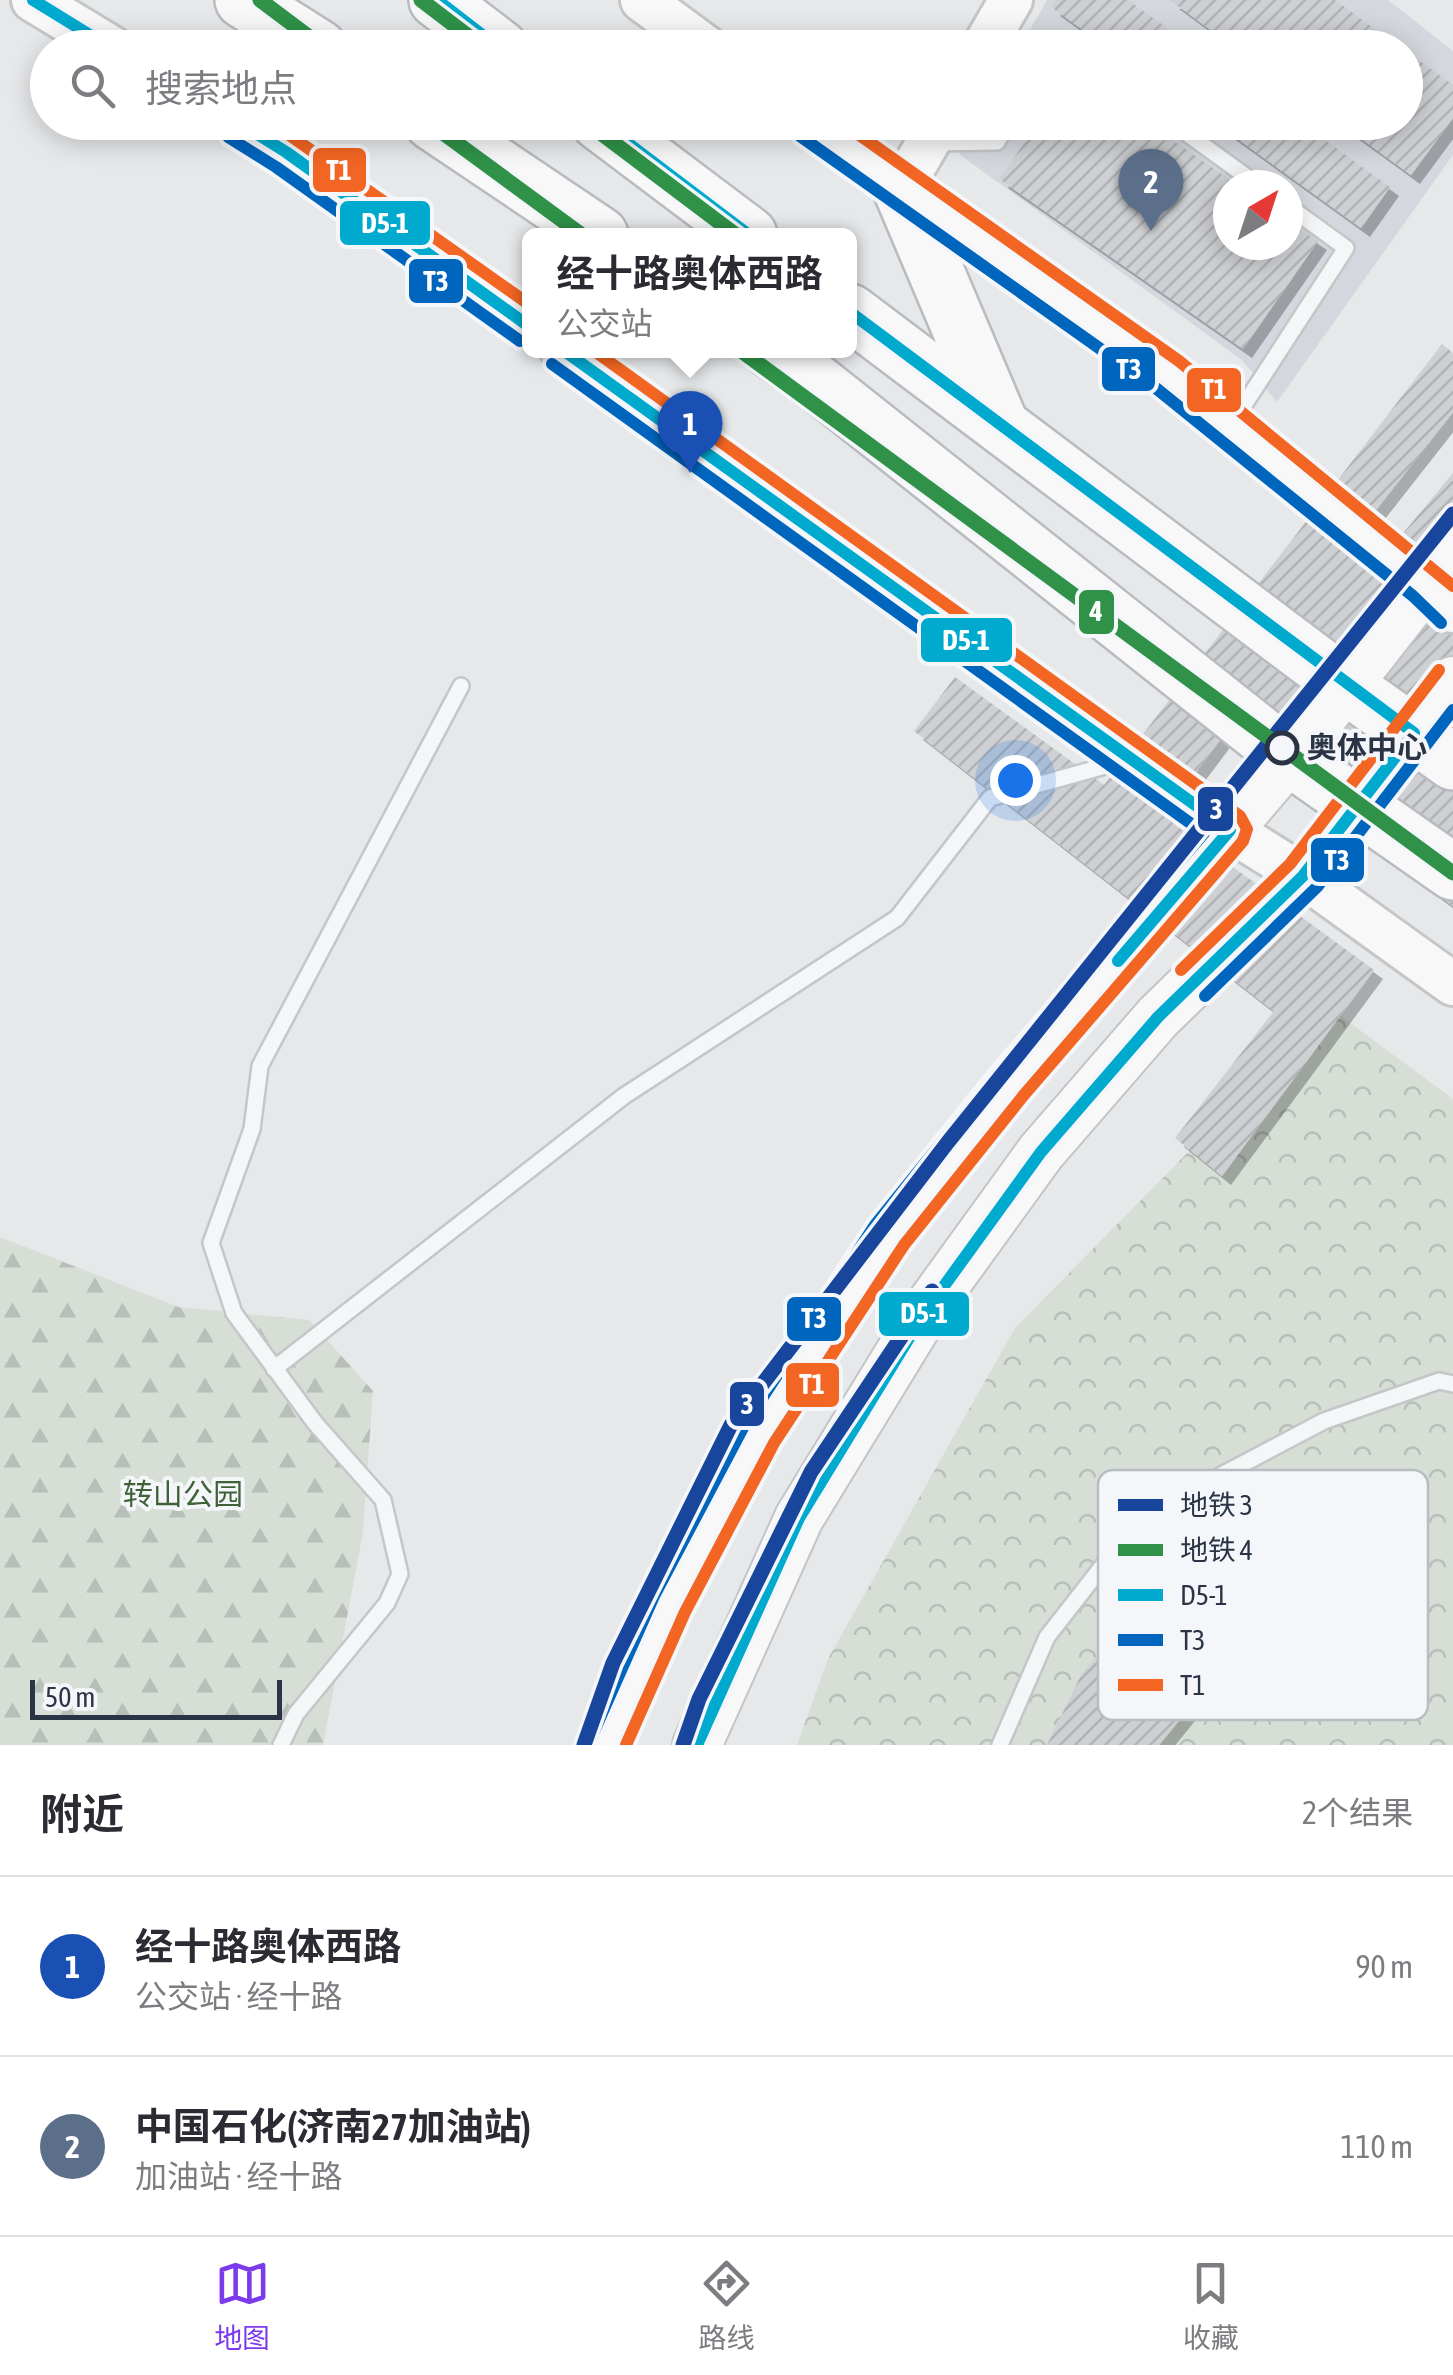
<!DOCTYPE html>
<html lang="zh">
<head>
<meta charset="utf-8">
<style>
  :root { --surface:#fff; --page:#f2f2f3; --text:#2b2b33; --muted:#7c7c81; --line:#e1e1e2; --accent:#7c3aed }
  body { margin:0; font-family:"Asap Condensed","Noto Sans SC",sans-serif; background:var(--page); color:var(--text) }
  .compass { position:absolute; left:1213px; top:170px; width:90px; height:90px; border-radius:50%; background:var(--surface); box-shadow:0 5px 25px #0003; rotate:39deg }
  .scale { position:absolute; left:30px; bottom:25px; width:252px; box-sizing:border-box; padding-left:10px; border:5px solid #2b3445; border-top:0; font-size:28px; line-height:35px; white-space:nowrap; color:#2b3445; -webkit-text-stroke:8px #f4f6f9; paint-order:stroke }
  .you { position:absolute; left:1015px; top:780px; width:35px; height:35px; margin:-25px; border:8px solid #fff; border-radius:50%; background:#1a73e8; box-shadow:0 0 0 15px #1a73e833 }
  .badge { display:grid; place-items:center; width:65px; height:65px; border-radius:50%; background:var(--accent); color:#fff; font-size:32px; font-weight:700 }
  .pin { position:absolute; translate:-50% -82px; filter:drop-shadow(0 2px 5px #0008) }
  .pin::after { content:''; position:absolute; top:52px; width:35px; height:30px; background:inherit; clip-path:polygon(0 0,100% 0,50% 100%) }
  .popup { position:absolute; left:522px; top:228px; width:335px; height:130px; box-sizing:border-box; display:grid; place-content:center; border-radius:15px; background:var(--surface); filter:drop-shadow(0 2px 8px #0005); font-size:32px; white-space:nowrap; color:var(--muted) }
  .popup b { font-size:38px; color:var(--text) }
  .popup::after { content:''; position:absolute; left:50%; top:100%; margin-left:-20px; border:20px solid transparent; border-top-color:var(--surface) }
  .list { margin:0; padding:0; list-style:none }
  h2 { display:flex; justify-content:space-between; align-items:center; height:130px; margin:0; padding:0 40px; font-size:42px }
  h2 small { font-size:32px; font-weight:400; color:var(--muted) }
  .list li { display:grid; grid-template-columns:65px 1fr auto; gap:30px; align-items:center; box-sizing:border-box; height:180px; padding:0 40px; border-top:2px solid var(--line) }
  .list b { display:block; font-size:38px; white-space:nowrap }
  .list p { margin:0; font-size:32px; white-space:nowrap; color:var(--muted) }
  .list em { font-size:32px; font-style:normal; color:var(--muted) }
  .icon { flex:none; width:55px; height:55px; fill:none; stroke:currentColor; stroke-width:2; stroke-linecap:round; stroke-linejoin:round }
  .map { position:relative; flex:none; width:1453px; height:1745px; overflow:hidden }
  .search { position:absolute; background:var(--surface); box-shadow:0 5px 25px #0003; left:30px; right:30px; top:30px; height:110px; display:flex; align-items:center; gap:25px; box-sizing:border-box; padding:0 35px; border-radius:55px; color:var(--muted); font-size:38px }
  .sheet { height:490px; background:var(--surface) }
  nav { display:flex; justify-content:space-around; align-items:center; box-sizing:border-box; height:140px; border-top:2px solid var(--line); background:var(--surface); font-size:28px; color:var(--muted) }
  nav a { display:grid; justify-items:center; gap:5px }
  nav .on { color:var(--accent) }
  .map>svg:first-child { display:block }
  .built { fill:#d4d7dd; fill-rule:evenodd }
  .forest { fill:url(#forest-firs) }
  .park { fill:url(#park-crowns) }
  .building { fill:url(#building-hatch); filter:url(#shadow) }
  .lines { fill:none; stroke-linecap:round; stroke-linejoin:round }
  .lane-casing { stroke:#c4c6c8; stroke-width:20 }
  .secondary-casing { stroke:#c4c6c8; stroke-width:48 }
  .primary-casing { stroke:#c2c5c8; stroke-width:52 }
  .highway-casing { stroke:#b8bbbf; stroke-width:60 }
  .lane { stroke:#f5f6f7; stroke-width:15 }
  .secondary { stroke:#f8f8f8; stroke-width:42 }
  .primary { stroke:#f8f8f8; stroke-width:48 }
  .highway { stroke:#f8f8f8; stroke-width:55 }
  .bus-1-casing { stroke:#f4f6f9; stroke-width:20 }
  .bus-2-casing { stroke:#f4f6f9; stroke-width:20 }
  .bus-3-casing { stroke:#f4f6f9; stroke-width:20 }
  .bus-1 { stroke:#00a9ce; stroke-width:12 }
  .bus-2 { stroke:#0065bd; stroke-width:12 }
  .bus-3 { stroke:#f26522; stroke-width:12 }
  .metro-1-casing { stroke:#f4f6f9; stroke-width:22 }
  .metro-2-casing { stroke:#f4f6f9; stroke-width:22 }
  .metro-1 { stroke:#18469d; stroke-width:15 }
  .metro-2 { stroke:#2f9248; stroke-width:15 }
  .stop-dot { fill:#f4f6f9; stroke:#2b3445; stroke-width:5 }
  .labels { text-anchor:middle; stroke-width:8; stroke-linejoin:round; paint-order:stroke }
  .stop-label { font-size:30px; font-weight:bold; fill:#2b3445; stroke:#f4f6f9; text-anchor:start }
  .park-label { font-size:30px; fill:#3f6138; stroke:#f4f6f9 }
  .key { fill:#f4f6f9; stroke:#b8bcc3; stroke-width:2.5 }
  .key-label { font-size:28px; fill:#2b3445 }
  .line-badge { stroke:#f4f6f9; stroke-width:4 }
  .badge-label { font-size:28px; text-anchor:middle; font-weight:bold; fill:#fff }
</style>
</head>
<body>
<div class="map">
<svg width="1453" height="1745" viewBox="0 0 1453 1745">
  <defs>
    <pattern id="forest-firs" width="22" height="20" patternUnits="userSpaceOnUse" patternTransform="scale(2.5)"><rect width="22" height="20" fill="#d6ded6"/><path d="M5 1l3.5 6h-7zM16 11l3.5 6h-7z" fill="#b8bfb9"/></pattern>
    <pattern id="park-crowns" width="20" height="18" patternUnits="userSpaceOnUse" patternTransform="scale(2.5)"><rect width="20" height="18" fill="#d6ded6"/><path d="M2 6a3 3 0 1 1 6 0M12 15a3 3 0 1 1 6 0" fill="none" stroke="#b8bfb9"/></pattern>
    <pattern id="building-hatch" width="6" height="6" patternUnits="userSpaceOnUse" patternTransform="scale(2.5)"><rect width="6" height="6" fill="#ced0d3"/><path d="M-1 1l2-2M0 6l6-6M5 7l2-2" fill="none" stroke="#b1b3b6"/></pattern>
    <filter id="shadow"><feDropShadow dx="9" dy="9" stdDeviation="0" flood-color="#0004"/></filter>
  </defs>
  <rect width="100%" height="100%" fill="#e6e8ea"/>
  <path class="built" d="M1047,0H1388L1453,51V155L1277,402L1242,360L959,154L977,123L1406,122V48L1020,47ZM1228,185H1288V245H1228Z"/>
  <path class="forest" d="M0,1237L178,1307L309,1320L373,1391L363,1532L323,1745H0Z"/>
  <path class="park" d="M1330,1008L1453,1099V1745H797L828,1659L1015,1328Z"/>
  <path class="building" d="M1056,0H1128L1195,48H1108L1051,7Z
    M1170,0H1335L1401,48H1235Z
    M1406,51L1453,85V118L1411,175L1338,122H1406Z
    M1039,122H1147L1237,185H1228V245H1288V221L1318,241L1243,349L999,179Z
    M1214,122H1300L1390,187L1361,228Z
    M1442,344L1453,353V412L1343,552L1370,573L1453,473V906L1223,736L1163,816L1374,970L1222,1176L1175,1138L1274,1011L914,731L955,677L1104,785Z
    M1375,1481L1159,1745H1047L1081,1675L1161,1580L1252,1512Z"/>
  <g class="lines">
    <g class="lane-casing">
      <path id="lane" d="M1056,48L1059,43L1066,48
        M1171,122L1258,185
        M934,143L997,142L1009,122
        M1233,422L1346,248L1288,206
        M274,1369L624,1096L897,918L990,798L1123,761
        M281,1745L296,1714L387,1603L400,1574L383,1500L315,1423L234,1313L211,1243L252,1129L260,1066L461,686
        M1000,1745L1047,1637L1140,1518L1324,1421L1439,1381L1453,1384"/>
    </g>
    <g class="secondary-casing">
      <path id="secondary" d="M33,0L112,48
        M642,0L707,48
        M983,48L1011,0
        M237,122L286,152L530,327
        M810,122L1168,375L1425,583L1453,611
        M901,189L940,122
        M562,350L1230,830L1303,876L1453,984"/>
    </g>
    <g class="primary-casing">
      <path id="primary" d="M607,1745L669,1604L759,1434L890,1235L1010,1085L1290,758L1453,550
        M697,1745L799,1518L923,1315L1041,1152L1158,1017L1303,876L1453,681"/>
    </g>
    <g class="highway-casing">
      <path id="highway" d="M243,0L319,48
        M437,0L500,48
        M432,122L600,235
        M599,122L749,235
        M901,189L1000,423
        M850,312L1345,685L1453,762
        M771,350L806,374L1290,758L1453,872"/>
    </g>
    <use href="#lane" class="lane"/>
    <use href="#secondary" class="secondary"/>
    <use href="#primary" class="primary"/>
    <use href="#highway" class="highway"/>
    <g class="bus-1-casing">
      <path id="bus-1" d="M33,0L111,48
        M437,0L499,48
        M238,122L286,152L530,327
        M600,122L749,235
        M563,350L1230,830L1118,961
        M697,1745L799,1518L923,1315L1041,1152L1158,1017L1303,876L1414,733L850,312"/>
    </g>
    <g class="bus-2-casing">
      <path id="bus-2" d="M800,136L1157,389L1413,596L1441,623
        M228,137L276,167L520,341
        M552,364L1204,833L997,1074L875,1225L744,1426L654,1596L591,1738
        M1205,996L1317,887L1453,710"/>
    </g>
    <g class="bus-3-casing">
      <path id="bus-3" d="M271,122L530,305
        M841,122L1179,361L1453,586
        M593,350L1240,816L1247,829L1243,841L1023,1096L904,1245L774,1443L685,1612L626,1745
        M1181,970L1290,864L1439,670"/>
    </g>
    <use href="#bus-1" class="bus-1"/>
    <use href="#bus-2" class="bus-2"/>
    <use href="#bus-3" class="bus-3"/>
    <g class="metro-1-casing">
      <path id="metro-1" d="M584,1745L613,1663L731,1425L948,1142L1453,514
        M683,1745L699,1699L811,1472L932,1291"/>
    </g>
    <g class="metro-2-casing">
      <path id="metro-2" d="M260,0L324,48
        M421,0L484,48
        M428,122L582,235
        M586,122L736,235
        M740,350L1453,873"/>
    </g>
    <use href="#metro-1" class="metro-1"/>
    <use href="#metro-2" class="metro-2"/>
  </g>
  <circle class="stop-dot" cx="1282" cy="748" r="15"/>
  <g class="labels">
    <g class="stop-label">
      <text x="1307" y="758">奥体中心</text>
    </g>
    <g class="park-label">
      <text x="183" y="1505">转山公园</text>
    </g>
  </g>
  <rect x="1098" y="1470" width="330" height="250" rx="15" class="key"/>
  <rect x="1118" y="1499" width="45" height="12" fill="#18469d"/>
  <rect x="1118" y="1544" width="45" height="12" fill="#2f9248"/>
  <rect x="1118" y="1589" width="45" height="12" fill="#00a9ce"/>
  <rect x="1118" y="1634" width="45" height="12" fill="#0065bd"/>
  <rect x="1118" y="1679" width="45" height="12" fill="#f26522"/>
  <g class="key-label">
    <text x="1180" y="1515">地铁 3</text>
    <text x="1180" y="1560">地铁 4</text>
    <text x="1180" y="1605">D5-1</text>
    <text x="1180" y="1650">T3</text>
    <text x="1180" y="1695">T1</text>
  </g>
  <g class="line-badge">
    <rect x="311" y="146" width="57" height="48" rx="10" fill="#f26522"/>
    <rect x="338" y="199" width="94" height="48" rx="10" fill="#00a9ce"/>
    <rect x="407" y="257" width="58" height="48" rx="10" fill="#0065bd"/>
    <rect x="1100" y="345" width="57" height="48" rx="10" fill="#0065bd"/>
    <rect x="1185" y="366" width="58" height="48" rx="10" fill="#f26522"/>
    <rect x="1077" y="588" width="39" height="48" rx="10" fill="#2f9248"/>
    <rect x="919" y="616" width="95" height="48" rx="10" fill="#00a9ce"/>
    <rect x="1196" y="785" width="39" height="48" rx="10" fill="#18469d"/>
    <rect x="1309" y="836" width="57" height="48" rx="10" fill="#0065bd"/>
    <rect x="877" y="1290" width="94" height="48" rx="10" fill="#00a9ce"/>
    <rect x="785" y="1295" width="58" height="48" rx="10" fill="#0065bd"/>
    <rect x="784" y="1361" width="57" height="48" rx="10" fill="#f26522"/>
    <rect x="728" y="1380" width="38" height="48" rx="10" fill="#18469d"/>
  </g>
  <g class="badge-label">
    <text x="339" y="180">T1</text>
    <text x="385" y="233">D5-1</text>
    <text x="436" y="291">T3</text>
    <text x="1129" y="379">T3</text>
    <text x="1214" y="399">T1</text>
    <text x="1096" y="621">4</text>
    <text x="966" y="650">D5-1</text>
    <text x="1216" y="819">3</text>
    <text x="1337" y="870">T3</text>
    <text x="924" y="1323">D5-1</text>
    <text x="814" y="1328">T3</text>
    <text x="812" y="1394">T1</text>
    <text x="747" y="1414">3</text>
  </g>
</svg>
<svg class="compass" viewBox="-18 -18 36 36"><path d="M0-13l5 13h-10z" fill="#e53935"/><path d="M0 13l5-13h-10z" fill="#7c7c81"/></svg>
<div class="scale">50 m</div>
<div class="you"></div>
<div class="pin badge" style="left:690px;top:473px;background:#1a4fb4">1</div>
<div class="popup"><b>经十路奥体西路</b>公交站</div>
<div class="pin badge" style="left:1151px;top:231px;background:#5c6f8a">2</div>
<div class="search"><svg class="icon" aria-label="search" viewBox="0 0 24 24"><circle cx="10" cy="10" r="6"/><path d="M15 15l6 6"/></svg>搜索地点</div>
</div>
<section class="sheet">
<h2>附近<small>2个结果</small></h2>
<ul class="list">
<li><span class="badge" style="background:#1a4fb4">1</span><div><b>经十路奥体西路</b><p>公交站 · 经十路</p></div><em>90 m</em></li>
<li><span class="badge" style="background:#5c6f8a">2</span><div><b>中国石化(济南27加油站)</b><p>加油站 · 经十路</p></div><em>110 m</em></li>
</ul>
</section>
<nav>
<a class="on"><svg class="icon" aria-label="map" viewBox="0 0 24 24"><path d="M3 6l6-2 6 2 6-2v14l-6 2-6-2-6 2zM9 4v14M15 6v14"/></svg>地图</a>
<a><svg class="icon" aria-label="directions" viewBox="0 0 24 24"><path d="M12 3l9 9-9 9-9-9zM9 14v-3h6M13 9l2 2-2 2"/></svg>路线</a>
<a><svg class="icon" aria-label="saved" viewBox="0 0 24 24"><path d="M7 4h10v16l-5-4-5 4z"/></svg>收藏</a>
</nav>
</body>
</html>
